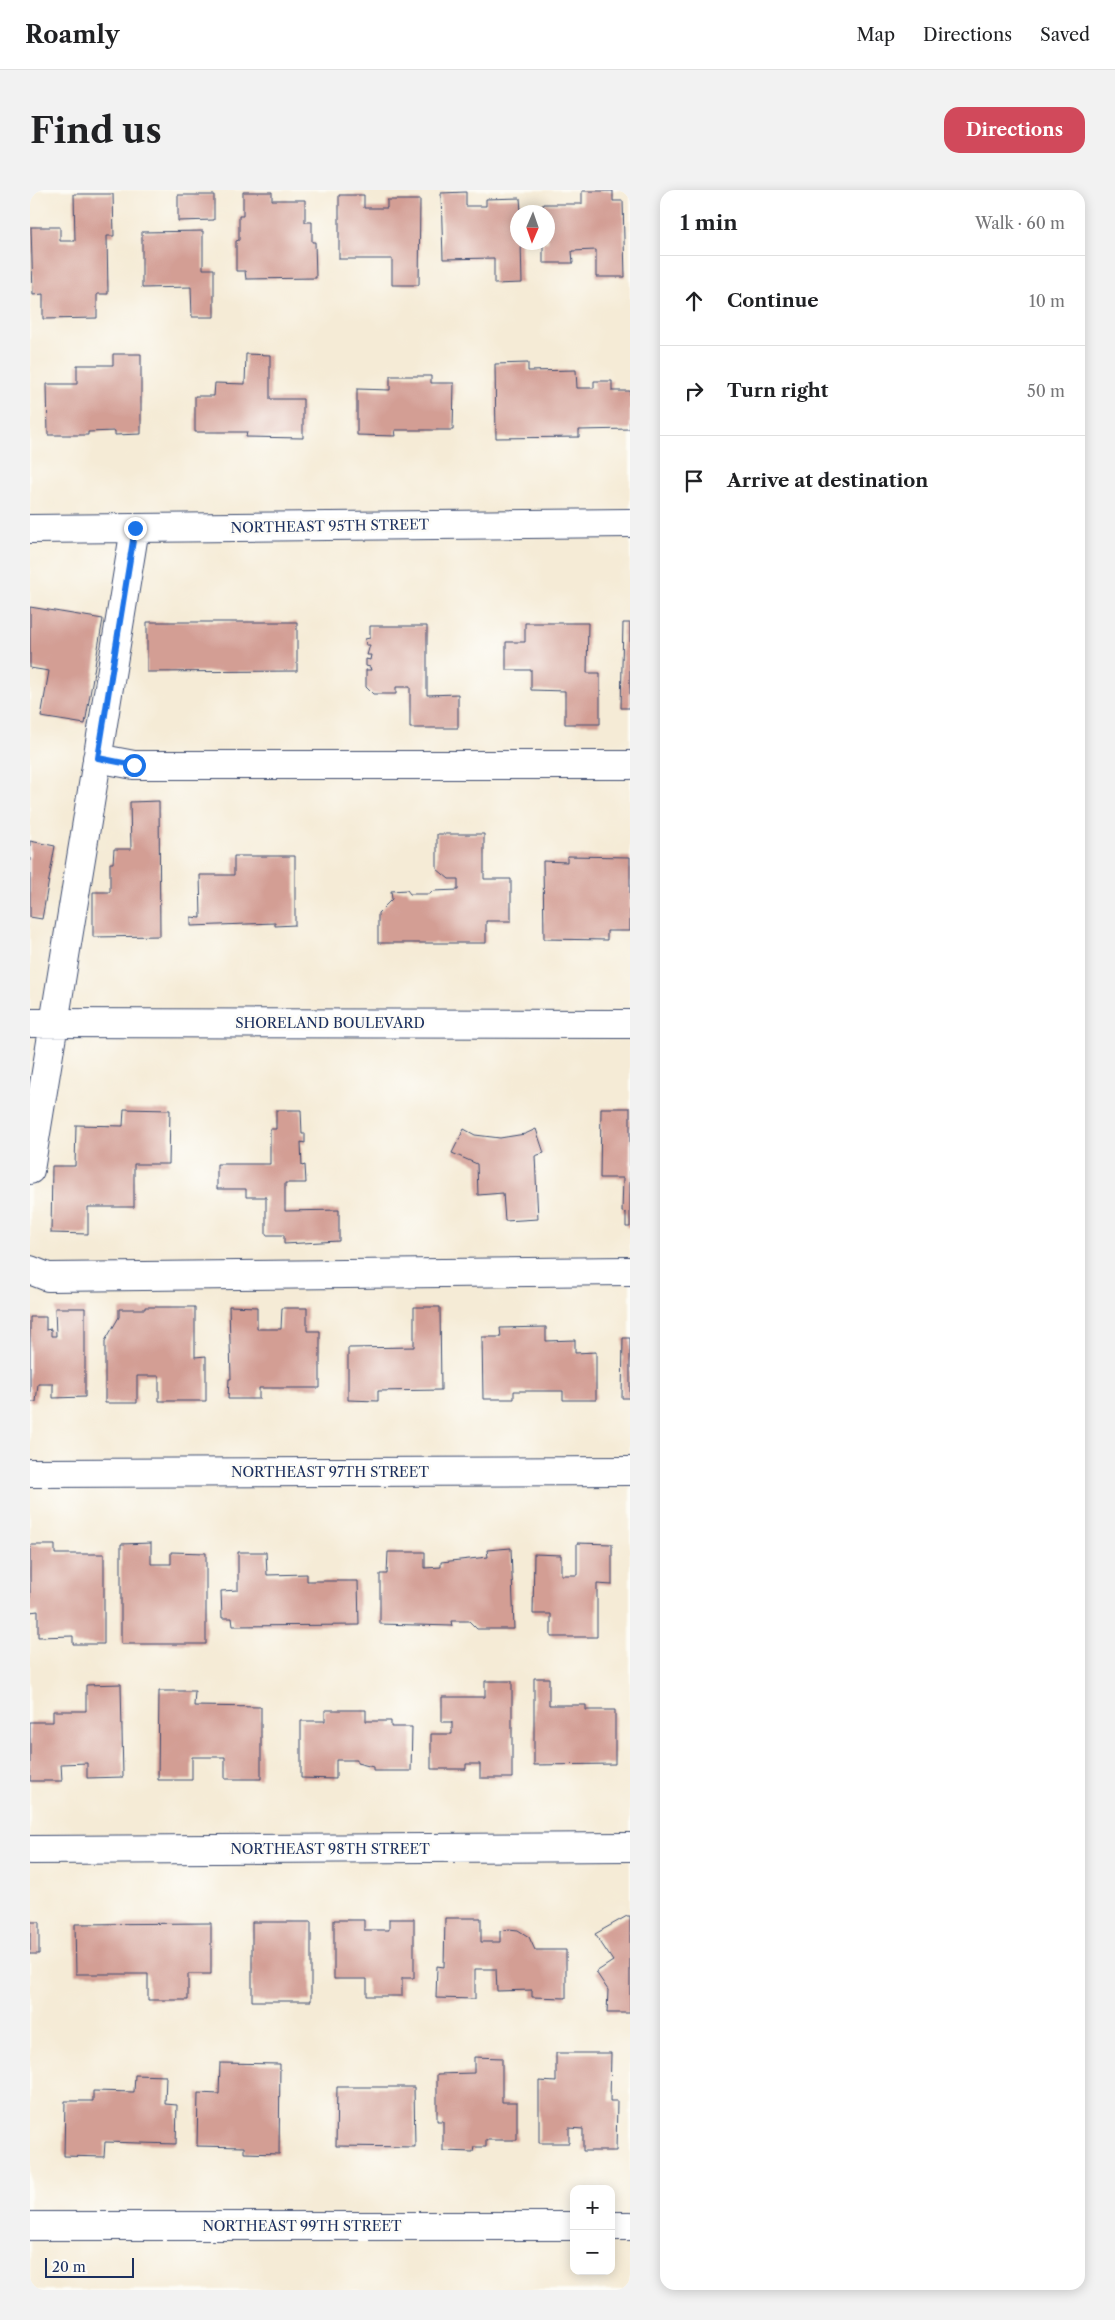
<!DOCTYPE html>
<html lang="en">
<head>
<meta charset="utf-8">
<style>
  :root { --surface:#fff; --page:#f2f2f2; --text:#202124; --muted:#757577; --line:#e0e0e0; --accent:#d1495b }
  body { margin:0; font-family:"Libre Caslon Text",serif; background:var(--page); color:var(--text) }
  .controls { position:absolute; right:15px; bottom:15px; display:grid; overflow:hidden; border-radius:10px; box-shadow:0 2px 12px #0003 }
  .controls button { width:45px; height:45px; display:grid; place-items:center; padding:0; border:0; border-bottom:1px solid var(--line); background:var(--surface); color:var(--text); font:25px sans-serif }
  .compass { position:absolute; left:480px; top:15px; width:45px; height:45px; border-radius:50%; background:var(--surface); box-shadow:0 2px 12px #0003; rotate:182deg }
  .scale { position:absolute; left:15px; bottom:12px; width:89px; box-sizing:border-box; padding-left:5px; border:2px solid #1b2f5e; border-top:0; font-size:14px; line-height:18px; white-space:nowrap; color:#1b2f5e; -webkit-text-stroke:4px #fdfcf7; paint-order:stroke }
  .stop { position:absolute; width:15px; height:15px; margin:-11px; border:4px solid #1a73e8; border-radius:50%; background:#fff }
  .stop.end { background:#1a73e8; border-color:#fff; box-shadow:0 1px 5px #0008 }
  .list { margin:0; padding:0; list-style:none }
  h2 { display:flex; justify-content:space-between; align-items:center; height:65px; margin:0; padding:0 20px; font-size:21px }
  h2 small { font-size:16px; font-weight:400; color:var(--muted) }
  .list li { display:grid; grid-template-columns:32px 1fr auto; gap:15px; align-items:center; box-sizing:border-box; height:90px; padding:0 20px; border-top:1px solid var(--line) }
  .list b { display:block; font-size:19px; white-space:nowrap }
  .list em { font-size:16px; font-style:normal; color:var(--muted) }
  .icon { flex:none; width:28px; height:28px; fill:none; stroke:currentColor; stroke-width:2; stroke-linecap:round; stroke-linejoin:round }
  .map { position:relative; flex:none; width:600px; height:2100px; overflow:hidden; border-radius:15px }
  header { display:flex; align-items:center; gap:30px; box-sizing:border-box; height:70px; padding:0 25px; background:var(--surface); border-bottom:1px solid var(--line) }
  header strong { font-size:24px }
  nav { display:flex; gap:28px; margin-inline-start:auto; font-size:18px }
  .intro { display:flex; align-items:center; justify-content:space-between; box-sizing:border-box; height:120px; padding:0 30px }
  h1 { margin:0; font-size:35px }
  .button { padding:12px 22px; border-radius:15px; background:var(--accent); color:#fff; font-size:18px; font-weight:700 }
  main { display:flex; gap:30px; padding:0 30px }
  aside { flex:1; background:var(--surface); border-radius:15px; box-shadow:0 2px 12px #0003 }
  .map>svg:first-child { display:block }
  .building { fill:#d39e94 }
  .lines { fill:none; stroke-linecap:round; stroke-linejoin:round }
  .minor-casing { stroke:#3c4b70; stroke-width:30 }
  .minor { stroke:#fff; stroke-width:28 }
  .route { stroke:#1a73e8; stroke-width:6 }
  .labels { text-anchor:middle; stroke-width:5; stroke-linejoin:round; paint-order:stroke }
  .street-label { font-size:14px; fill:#1b2f5e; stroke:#fdfcf7 }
</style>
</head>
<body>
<header>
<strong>Roamly</strong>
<nav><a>Map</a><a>Directions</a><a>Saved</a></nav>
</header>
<div class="intro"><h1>Find us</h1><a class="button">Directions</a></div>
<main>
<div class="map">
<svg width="600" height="2100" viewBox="0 0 600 2100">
  <rect width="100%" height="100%" fill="#fdfcf7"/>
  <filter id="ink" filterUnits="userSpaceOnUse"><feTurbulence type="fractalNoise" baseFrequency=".02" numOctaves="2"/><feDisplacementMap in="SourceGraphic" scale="10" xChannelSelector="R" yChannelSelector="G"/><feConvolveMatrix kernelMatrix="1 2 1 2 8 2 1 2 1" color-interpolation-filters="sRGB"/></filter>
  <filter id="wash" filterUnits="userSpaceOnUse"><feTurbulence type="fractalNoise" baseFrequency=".0096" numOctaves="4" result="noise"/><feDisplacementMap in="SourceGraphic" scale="20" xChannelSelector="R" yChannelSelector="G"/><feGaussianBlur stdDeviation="1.12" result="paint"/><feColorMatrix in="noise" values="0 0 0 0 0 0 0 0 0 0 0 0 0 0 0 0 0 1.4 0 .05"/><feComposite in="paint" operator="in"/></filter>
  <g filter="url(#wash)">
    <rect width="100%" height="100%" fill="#f5ebd6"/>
    <g id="blocks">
      <path class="building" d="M552,1H583V11H593L595,87H566V60L542,61L543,73H513V52H518V22H513V14H552Z
        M213,2H242V10H275V32H282V52H285L286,88L216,89L215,81H206V51L209,50V26H213Z
        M436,2V16H456V9L490,8L491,22H488V52H491L492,93L464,94V68L413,69L411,3Z
        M44,4H83L84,46H77L78,104H67V128L13,129V104L3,105L1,37H30V51H45Z
        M148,5H184V30L148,31Z
        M309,5H334V18H357V10H390L389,95H362V69H309Z
        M173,41V79H184V127H162L161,97L112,98V42Z
        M83,164H111V244L85,245V241L58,242V245H18L17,194H47V175H83Z
        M216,164L240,165V209H273V248L216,247L217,242H165V206H184L185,193L215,194Z
        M498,173V181L546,180L547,198H564V191H582V201H600V239L549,240V247L466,248L465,174Z
        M360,186H401V193H424L423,240H365L366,246L327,245V199L360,200Z
        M0,417L73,429L55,534L11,527L19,481L0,478Z
        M117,432H267V481L117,482Z
        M495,433H558L557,483H570V534H535V501L501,500V480H476V452H495Z
        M593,433H600V518H591Z
        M340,436H397V505L428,504V538H380V497H366V504H343L336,497V480H341L340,477L336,476V469L340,470L341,465H337L340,455H336L335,449L340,448Z
        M129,611L130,746L63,747V702H80V673H83L84,659H101L100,612Z
        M407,644H454V689H481V731H456V753H348V723L362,709L361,701L377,700L380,704H400L403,701L428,700V689H419L407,679Z
        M0,651L25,656L12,729L0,727Z
        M204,666H265V735L245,736V733L161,736V727L171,728L170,685H204Z
        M537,666L600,667V741H577V750L514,749L513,671L537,672Z
        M571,918H600V1037H596V1023L592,1022L593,988H570Z
        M94,919L140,920L139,974H104V1017H58V1044L21,1043L22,976H45L46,935L93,936Z
        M246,920H271L272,944H275V953L271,952L272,976L275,975L276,993H255V1021L309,1020V1051L254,1054V1045H236V1007H216V999H187V974H240V939H246Z
        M434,939L445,945L470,948L495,944L506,939L514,963L505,966L508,1029L475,1031L473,1003L448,1005L447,974L422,963Z
        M199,1116L227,1117V1139H251L252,1118H277V1141H290V1198H229V1209H198L199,1189H201Z
        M115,1117H165V1167L176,1166V1211H129V1186H107V1213H75V1151L89,1127V1119H115Z
        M384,1117H410L411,1200L348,1201V1211L318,1210V1158L384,1157Z
        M25,1118H55V1207L23,1208V1194H8L6,1212H0V1127H16V1140L21,1139V1146H26Z
        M516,1137V1151L545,1150V1163L566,1162V1210H533V1201H484V1209H453L452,1147H471L470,1138Z
        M593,1148H600V1208H592Z
        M121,1353V1374H141V1362L176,1363V1454H91V1354Z
        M547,1353L582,1354V1395L567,1394V1447H521V1424H503L504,1364L531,1365V1385H547Z
        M0,1355H25V1364H74V1454H43V1446L8,1447V1421L0,1422Z
        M481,1358L484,1439H447L439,1431H421L422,1436L350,1434V1384H357L358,1362H395V1378L411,1377V1372L458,1367L457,1360Z
        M208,1362H236L237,1385L277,1384V1391H328L329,1435L203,1436L202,1428H192L191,1401L208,1400Z
        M504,1488H519V1515H556V1520H585V1574L504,1575Z
        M455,1491H482V1588H450V1574H436V1579H401V1544H422V1532H412V1507H455Z
        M91,1494L93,1587L57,1588V1573L31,1574L32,1591H0V1532H23V1521H56V1495Z
        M129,1501H165L164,1516L231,1517V1589H195V1567H162V1590H128Z
        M295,1520H336V1531H361V1537H382L381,1581H343V1577L327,1573V1570H306V1589L271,1588V1531H295Z
        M597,1726H600V1823H577L578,1800L566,1782L583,1771L565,1744Z
        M415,1728H451V1752H470V1741L479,1739L488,1740L499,1747L505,1760H536V1808L502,1807V1800L467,1801L466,1779H445V1809L406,1808L407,1776L414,1777Z
        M359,1729H384V1788H372V1806H337V1789H304V1730H334V1740H359Z
        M0,1732H9V1764H0Z
        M222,1732H281V1811H222Z
        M181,1733V1784H158V1810H118V1784H46L45,1734Z
        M526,1863H581L580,1911H587L586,1961H553V1939L539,1938V1953H509V1891L526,1892Z
        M444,1867L472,1868V1912H487V1950H456V1957H444L443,1962L413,1961V1931H407V1884L444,1883Z
        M190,1873L250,1874L249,1964L214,1963V1957L167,1956L168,1903L189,1904Z
        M105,1885L136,1886L135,1914L147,1915L146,1954L75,1952L74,1967L34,1966L35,1911H63V1901L104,1902Z
        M307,1897H384L385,1957L306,1956Z"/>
    </g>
  </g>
  <g filter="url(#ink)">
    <use href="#blocks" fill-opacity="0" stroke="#3c4b70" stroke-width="1"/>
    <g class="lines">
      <g class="minor-casing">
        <path id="minor" d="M0,339L600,333
          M67,568L104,575H600
          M0,833L600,834
          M0,980L105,338
          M0,1080L18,1087L600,1081
          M0,1283L600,1281
          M0,1660L600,1657
          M0,2036H544
          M581,2036H600"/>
      </g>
      <use href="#minor" class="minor"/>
    </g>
  </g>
  <g class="lines" filter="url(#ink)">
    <path class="route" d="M104,575L68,568L105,338"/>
  </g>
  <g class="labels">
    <g class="street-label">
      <text transform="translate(300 336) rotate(-1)" y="5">NORTHEAST 95TH STREET</text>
      <text x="300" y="838">SHORELAND BOULEVARD</text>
      <text x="300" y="1287">NORTHEAST 97TH STREET</text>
      <text x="300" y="1664">NORTHEAST 98TH STREET</text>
      <text x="272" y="2041">NORTHEAST 99TH STREET</text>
    </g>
  </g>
</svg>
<div class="controls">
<button>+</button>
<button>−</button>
</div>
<svg class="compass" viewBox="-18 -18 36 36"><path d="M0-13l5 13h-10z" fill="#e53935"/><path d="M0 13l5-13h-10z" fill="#757577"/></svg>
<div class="scale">20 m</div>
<div class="stop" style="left:104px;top:575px"></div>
<div class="stop end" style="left:105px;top:338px"></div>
</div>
<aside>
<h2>1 min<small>Walk · 60 m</small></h2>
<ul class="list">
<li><svg class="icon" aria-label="ahead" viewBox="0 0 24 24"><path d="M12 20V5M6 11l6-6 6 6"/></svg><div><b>Continue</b></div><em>10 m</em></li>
<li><svg class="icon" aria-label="right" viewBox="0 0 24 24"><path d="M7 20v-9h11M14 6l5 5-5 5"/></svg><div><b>Turn right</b></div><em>50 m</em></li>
<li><svg class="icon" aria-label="arrive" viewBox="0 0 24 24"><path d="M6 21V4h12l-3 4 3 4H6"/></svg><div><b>Arrive at destination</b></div></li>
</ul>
</aside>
</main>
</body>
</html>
